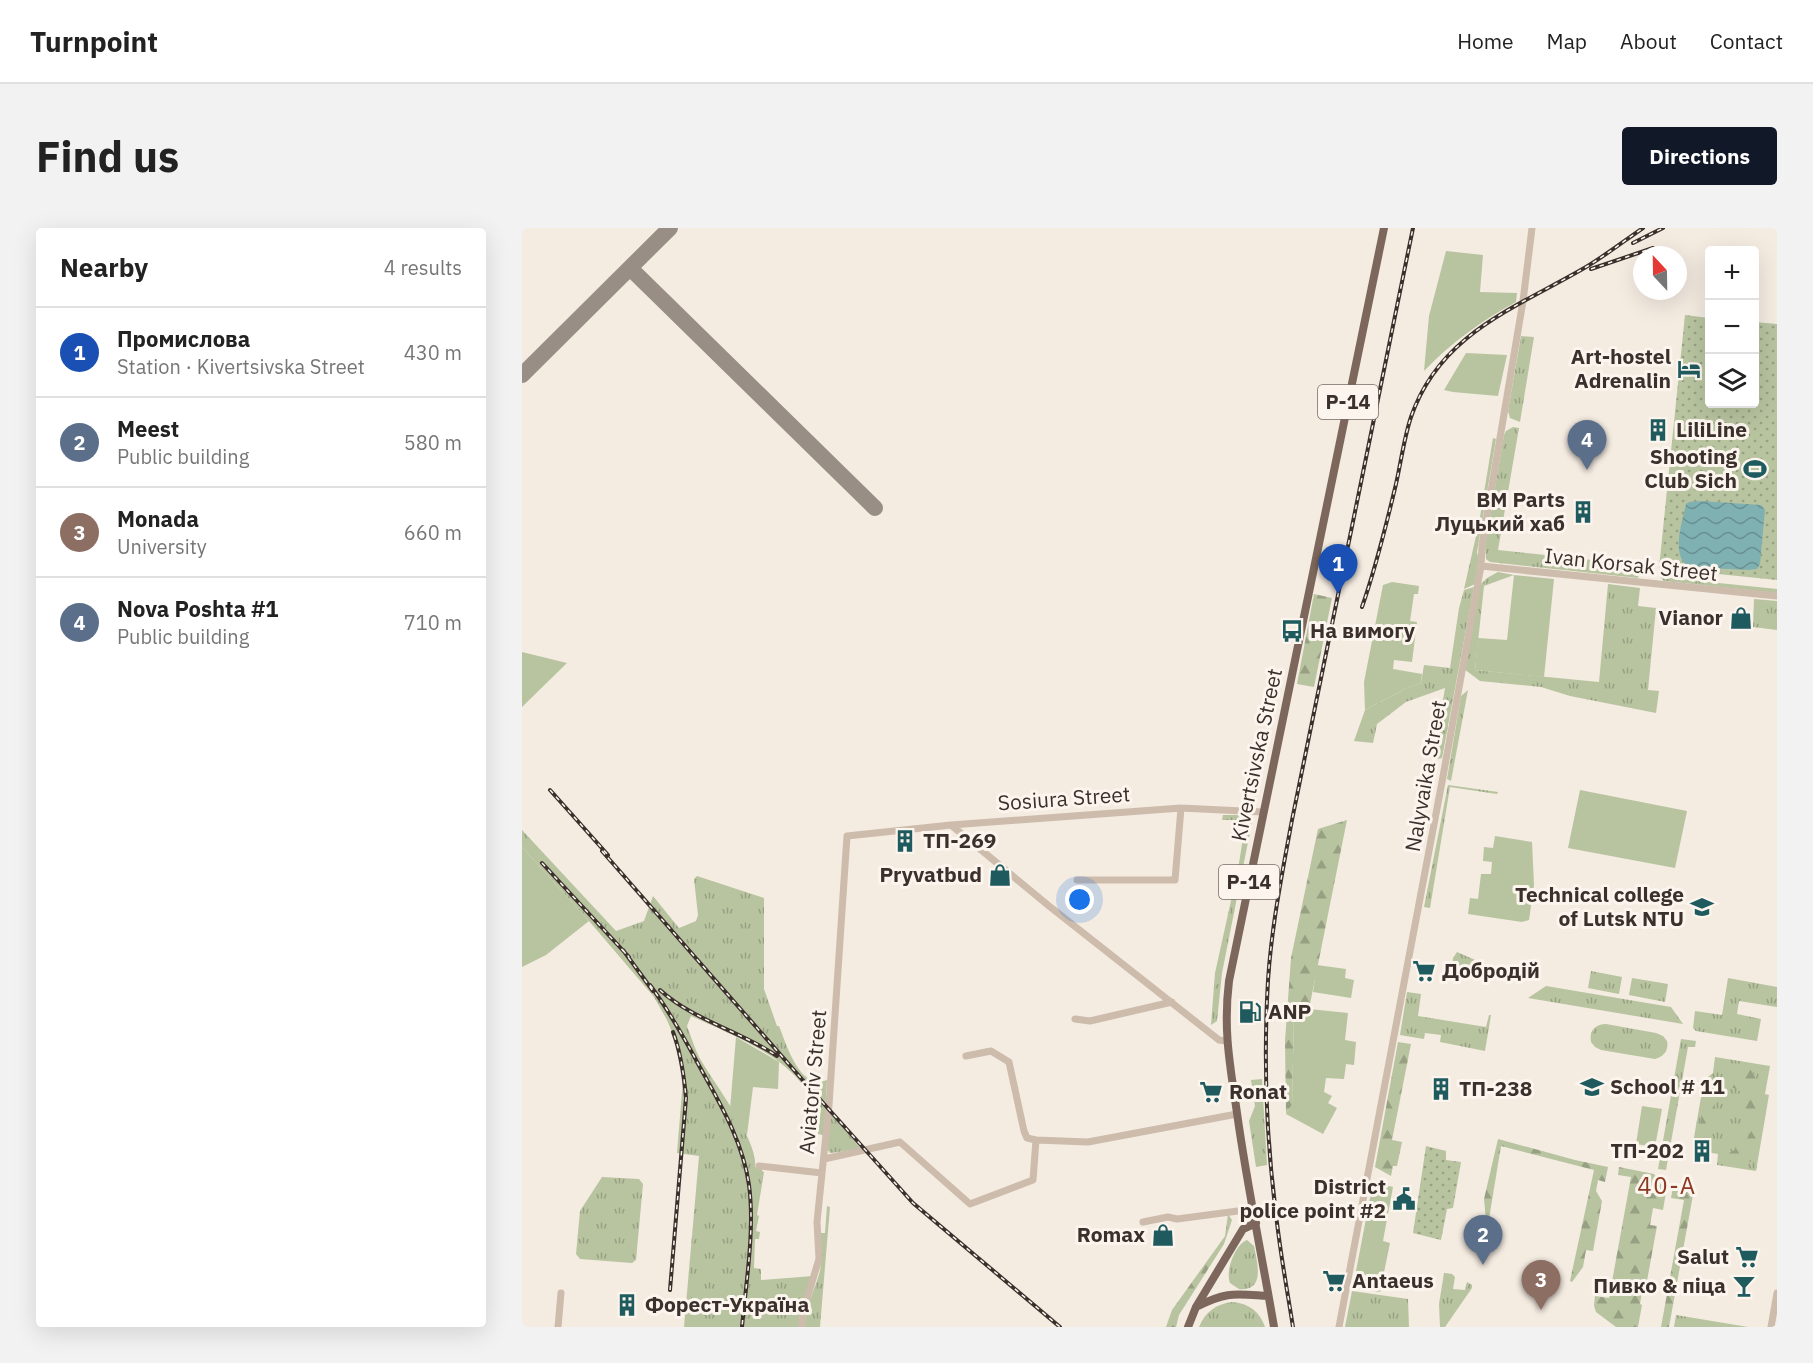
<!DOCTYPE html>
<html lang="en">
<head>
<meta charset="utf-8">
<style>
  :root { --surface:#fff; --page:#f2f2f2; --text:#222; --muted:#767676; --line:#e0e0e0; --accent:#111827 }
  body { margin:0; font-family:"IBM Plex Sans",sans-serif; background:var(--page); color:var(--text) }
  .controls { position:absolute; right:18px; top:18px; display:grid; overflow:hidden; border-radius:6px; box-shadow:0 6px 24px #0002 }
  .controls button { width:54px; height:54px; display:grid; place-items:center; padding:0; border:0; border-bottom:2px solid var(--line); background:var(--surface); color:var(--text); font:30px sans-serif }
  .compass { position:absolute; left:1111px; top:18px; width:54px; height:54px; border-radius:50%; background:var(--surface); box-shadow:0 6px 24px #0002; rotate:338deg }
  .you { position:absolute; left:558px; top:672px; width:21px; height:21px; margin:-15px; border:4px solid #fff; border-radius:50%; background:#1a73e8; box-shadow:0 0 0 9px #1a73e833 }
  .badge { display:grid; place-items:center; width:39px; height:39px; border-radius:50%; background:var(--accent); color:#fff; font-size:20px; font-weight:700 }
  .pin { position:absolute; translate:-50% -50px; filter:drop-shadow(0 2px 3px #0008) }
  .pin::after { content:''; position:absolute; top:32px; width:21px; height:18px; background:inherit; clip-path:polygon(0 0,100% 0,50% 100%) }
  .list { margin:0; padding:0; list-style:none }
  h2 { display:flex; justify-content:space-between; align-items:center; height:78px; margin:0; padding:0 24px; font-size:26px }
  h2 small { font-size:20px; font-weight:400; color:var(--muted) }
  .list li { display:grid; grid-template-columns:39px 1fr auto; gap:18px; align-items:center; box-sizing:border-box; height:90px; padding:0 24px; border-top:2px solid var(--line) }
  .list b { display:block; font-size:22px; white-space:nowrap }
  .list p { margin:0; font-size:20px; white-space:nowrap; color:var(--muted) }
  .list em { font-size:20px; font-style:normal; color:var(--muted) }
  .icon { flex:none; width:33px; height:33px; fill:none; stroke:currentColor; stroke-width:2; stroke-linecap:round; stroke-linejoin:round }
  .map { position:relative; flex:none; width:1255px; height:1099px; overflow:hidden; border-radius:6px }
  header { display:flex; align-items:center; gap:36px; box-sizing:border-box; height:84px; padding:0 30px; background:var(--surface); border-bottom:2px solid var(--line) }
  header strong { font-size:28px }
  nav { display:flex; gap:33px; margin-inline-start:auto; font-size:21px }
  .intro { display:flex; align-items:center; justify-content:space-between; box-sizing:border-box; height:144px; padding:0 36px }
  h1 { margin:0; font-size:42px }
  .button { padding:15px 27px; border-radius:6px; background:var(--accent); color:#fff; font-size:21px; font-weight:700 }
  main { display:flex; gap:36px; padding:0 36px }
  aside { flex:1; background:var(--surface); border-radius:6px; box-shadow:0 6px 24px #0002 }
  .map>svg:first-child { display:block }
  .grass { fill:url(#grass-tufts) }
  .forest { fill:url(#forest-firs) }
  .park { fill:url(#park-dots) }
  .garden { fill:#b8c4a0 }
  .water { fill:url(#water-waves) }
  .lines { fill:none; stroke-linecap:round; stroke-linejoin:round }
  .taxiway { stroke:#988e86; stroke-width:16 }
  .minor { stroke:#cdbbac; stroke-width:7 }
  .major { stroke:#7d675c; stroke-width:8 }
  .rail-casing { stroke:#3b302b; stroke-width:4 }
  .rail { stroke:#fbf5ee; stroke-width:1.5; stroke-dasharray:4.5; stroke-linecap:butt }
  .labels { text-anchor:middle; stroke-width:6; stroke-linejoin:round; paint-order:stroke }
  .shield { fill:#fbf5ee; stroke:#756b66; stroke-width:1.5 }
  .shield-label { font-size:20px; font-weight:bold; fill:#3b302b }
  .poi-label { font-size:21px; font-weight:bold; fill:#3b302b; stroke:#fbf5ee; text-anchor:end }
  .street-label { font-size:21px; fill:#3b302b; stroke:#fbf5ee }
  .quarter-label { font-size:24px; letter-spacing:1.5px; fill:#8c3b22; stroke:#fbf5ee }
</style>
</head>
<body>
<header>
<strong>Turnpoint</strong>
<nav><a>Home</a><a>Map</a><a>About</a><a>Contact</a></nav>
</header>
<div class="intro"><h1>Find us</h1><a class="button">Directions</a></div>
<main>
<aside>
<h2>Nearby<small>4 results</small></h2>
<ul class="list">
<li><span class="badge" style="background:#1a4fb4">1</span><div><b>Промислова</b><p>Station · Kivertsivska Street</p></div><em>430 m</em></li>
<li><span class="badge" style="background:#5c6f8a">2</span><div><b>Meest</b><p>Public building</p></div><em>580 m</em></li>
<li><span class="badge" style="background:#8d6e63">3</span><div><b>Monada</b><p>University</p></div><em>660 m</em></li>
<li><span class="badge" style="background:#5c6f8a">4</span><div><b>Nova Poshta #1</b><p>Public building</p></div><em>710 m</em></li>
</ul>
</aside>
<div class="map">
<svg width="1255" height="1099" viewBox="0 0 1255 1099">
  <defs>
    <pattern id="grass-tufts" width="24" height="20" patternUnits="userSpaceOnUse" patternTransform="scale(1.5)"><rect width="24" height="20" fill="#b8c4a0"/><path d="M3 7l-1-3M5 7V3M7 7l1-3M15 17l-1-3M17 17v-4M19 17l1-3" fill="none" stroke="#97a083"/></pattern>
    <pattern id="forest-firs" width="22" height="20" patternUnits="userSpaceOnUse" patternTransform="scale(1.5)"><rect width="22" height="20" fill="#b8c4a0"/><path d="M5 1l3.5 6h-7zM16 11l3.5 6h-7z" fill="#97a083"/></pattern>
    <pattern id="park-dots" width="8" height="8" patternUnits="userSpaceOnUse" patternTransform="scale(1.5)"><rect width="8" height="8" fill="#b8c4a0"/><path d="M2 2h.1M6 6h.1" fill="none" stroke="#97a083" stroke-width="1.8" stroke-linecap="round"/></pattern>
    <pattern id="water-waves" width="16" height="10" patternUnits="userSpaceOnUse" patternTransform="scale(1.5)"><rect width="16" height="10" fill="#7fb0b2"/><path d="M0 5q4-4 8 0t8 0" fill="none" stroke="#699091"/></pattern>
  </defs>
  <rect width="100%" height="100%" fill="#f4ebe1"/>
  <path class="grass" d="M999,108L1012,109L998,194L988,190L986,183Z
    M991,199L997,200L976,322L1118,337L1116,350L968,334L964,331L963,318L982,207L984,203Z
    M971,210L974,211L955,324L957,332L953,356L942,361L957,295Z
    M976,344L992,347L962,358L953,442L1077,454L1086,356L1118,360L1116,378L1134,380L1126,462L1137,463L1134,485L1048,468L1019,459L958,453L942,441L957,358L965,350Z
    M1138,349L1255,361V365L1142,353Z
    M952,359L920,530L911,532L923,460L884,474L855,496L851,515L832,513L843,482L885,460L899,455L902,437L928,440L937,380L942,362Z
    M1232,371L1255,373V402L1231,399Z
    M946,462L929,553L925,551L939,468Z
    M926,557L976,564L975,566L928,559L908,680L902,679Z
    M701,587H724L730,594L700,745L695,793L689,797L693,745L716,641L724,592H700Z
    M0,602L94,703L122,693L131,668L157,700L174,693L176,687L172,651L175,648L242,670V761L255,798H257C265,818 278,863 305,852L302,907L296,906L299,880C289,868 280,854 269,844C244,820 200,802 169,788L165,798C169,808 172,819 177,829C191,854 237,913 233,939L240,940V943L242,944L235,987L237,988L234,1003L238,1004L237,1011H233L232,1040L239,1041V1052L291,1048L278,1099H162L177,928L155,925L161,852L152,809L145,792L132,769L67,693L0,619Z
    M935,724L960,735L962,741L958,744L930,740L931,730Z
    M1069,743L1100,749L1097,766L1066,760Z
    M1110,750L1146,756L1143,774L1107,767Z
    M1206,750L1255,759V779L1217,773L1215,786L1239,791L1235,813L1174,803L1171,800L1173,783L1200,787Z
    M1024,758L1149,779L1161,796L1006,770Z
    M885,764L899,766L896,788L964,799L967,787H969L963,823L918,814L919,807L903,805L902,811L878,807Z
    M1084,796L1134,805L1141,808L1145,813C1147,822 1142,829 1133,831L1079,822L1073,819L1069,814C1067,803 1073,796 1084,796Z
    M1159,811L1174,813L1173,819H1166L1144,942L1136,941Z
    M1193,829L1248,838L1243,866L1247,867L1234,943L1195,937L1196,926L1185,924L1186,917L1171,915L1182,852L1191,845Z
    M740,851L745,937L734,939L727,893L733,878L729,852Z
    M308,884L339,921L308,925L305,921Z
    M80,949L117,951L121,956L114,1032L110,1035L58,1031L54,1026L58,983Z
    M305,978L308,979L298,1099H282C283,1079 293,1062 298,1043C300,1030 298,1018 297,1005H303Z
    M725,1012L732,1018C735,1034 744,1064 717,1061L708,1055C703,1044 713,1016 725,1012Z
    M922,1045L930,1046L933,1049L931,1061L943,1062L945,1054L950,1057V1060L923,1099H918L917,1076Z
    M830,1063L886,1071L887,1099H823Z
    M710,1074C727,1075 738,1084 743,1099H677C683,1084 694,1076 710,1074Z
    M1154,1087L1226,1099H1152Z"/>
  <path class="forest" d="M792,366L810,370L792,459L775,456Z
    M825,592L787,781L776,782L772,787L770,877L764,886L763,813L769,730L796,601Z
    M876,814L889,816L870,912L880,914L875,938H871L869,948L853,939Z
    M1218,836L1227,838C1236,851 1249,887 1226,892L1222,884L1226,873L1223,866L1206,857L1204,847L1209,838Z
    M1185,853L1193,854L1196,858L1188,903L1184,908H1180L1177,903Z
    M1235,899L1238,903C1236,910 1236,921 1233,928C1227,940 1207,941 1199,931C1205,925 1213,923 1220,917C1227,911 1226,903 1235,899Z
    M976,911L1053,932L1086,939L1083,954L1076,952L1074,963L1080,973L1071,1023L1064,1022L1061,1039L1050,1054L1048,1053L1072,942L979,918L965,1003L962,971Z
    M1097,939L1132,946L1144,964L1141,982L1131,980L1128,997L1135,998L1123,1064H1120L1118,1076L1120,1077L1116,1099H1094L1074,1084L1072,1078L1073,1068L1087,1070L1109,949L1096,947Z
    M1151,959L1166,961V965L1171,967L1147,1099H1139L1162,972L1149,970Z
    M706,986L710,992L702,1016L657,1087L654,1099H644L650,1082L703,1008Z"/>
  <path class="park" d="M1163,87L1187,90L1188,176H1232L1233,94L1255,96V352L1137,340Z
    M904,918L924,923V932L939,934L931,980L925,981L919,1012L891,1005Z"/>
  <path class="garden" d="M924,23L961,27L958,64L995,65L994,74C959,93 929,115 902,143L907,88Z
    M944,125L985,127L976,168L931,164L922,162Z
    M992,347L1032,351L1022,449L953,442L956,410L985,412Z
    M870,354L897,358L896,366H892L888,393L895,394L890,434L872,432L871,441L900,446L899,455L885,460L843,482L842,454L861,357Z
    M0,424L45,435L0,479Z
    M1058,562L1165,583L1153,640L1046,620Z
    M973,608L1010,614L1012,657L1007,692L1000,694L946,686L948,670L956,671L959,646H969L970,634L961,633L962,619L971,620Z
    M0,619L67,693L24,727L0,739Z
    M795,737L824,741L823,750L832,752L829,770L791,764Z
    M787,781L826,785L823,812L834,814L832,837L824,836L822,851L804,850L802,864L810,868L806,875L815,880L801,906L764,886L770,877L772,787L776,782Z
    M214,809L257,834L256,861L231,859L225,907L208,881Z
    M1120,878L1140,881L1133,919L1114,916Z
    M851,954L871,959L861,1013L868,1015L858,1064L831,1059Z"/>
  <path class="water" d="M1179,273L1239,277L1243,282L1238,336L1235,341L1226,342L1166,339C1149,326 1160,295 1164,276L1167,274Z"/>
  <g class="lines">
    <path class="taxiway" d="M108,40L353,280
      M0,147L148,0"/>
    <path class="minor" d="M959,338L1255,368
      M429,597L659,580L741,584
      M555,652H653L659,580
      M553,791L568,793L650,774
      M444,828L469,823L487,834L502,903L505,910L514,912
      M302,931L378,914L448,976L511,952L514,912L566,914L715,886
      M237,938L300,945
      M621,994L646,989L655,991L731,981
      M36,1099L39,1065
      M280,1099V1087L297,1031L295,994L307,877L325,608L429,597L527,678L697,812L704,813
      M817,1099L920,554L959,338L960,317L1001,73L1010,0
      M1249,1099L1255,1065"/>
    <path class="major" d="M674,1079C705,1063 713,1066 746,1068
      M666,1099L674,1079L721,1001L734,995
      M752,1099C740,1028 725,957 715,885C708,837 701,802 707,753L862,0"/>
    <g class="rail-casing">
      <path id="rail" d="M1111,15L1141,0
        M1069,41L1131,20
        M840,379C854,339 864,298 874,256C879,234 882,210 889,189C918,105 994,80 1064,39C1084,27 1102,13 1121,0
        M28,562L86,627
        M80,623L285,857L391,975L538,1099
        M20,635L107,729
        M101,722L131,763
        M128,757C148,784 164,813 180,843C200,879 221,915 227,957C233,1001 224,1055 220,1099
        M138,762C171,792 218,803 255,828
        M148,1062L164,870C162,848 159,825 151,804
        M771,1099C765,1061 758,1024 754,986C745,916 742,843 745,772C747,711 759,651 770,592L891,0"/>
    </g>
    <use href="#rail" class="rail"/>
  </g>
  <defs>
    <g id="hotel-bare" transform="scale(1.8)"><path d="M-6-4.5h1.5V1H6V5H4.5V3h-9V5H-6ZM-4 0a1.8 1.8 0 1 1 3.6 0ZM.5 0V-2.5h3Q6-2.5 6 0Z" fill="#1f5a5e" stroke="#fbf5ee" stroke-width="2.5" paint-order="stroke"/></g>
    <g id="building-bare" transform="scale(1.8)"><path d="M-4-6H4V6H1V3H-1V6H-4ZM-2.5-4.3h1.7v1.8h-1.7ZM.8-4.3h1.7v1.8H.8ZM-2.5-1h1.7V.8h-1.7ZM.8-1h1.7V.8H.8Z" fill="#1f5a5e" stroke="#fbf5ee" stroke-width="2.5" paint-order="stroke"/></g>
    <g id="stadium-bare" transform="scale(1.8)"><path d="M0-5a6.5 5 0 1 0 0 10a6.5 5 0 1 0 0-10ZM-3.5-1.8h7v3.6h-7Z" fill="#1f5a5e" stroke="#fbf5ee" stroke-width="2.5" paint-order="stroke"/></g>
    <g id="shop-bare" transform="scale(1.8)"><path d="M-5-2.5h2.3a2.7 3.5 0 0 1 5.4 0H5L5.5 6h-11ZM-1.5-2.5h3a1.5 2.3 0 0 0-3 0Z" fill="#1f5a5e" stroke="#fbf5ee" stroke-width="2.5" paint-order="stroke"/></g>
    <g id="bus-bare" transform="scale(1.8)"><path d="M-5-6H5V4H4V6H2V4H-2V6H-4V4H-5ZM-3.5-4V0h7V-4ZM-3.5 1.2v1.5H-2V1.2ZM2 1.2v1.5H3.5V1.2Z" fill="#1f5a5e" stroke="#fbf5ee" stroke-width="2.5" paint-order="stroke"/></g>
    <g id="university-bare" transform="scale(1.8)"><path d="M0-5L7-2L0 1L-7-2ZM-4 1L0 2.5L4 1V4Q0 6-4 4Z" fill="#1f5a5e" stroke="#fbf5ee" stroke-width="2.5" paint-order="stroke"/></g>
    <g id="supermarket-bare" transform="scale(1.8)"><path d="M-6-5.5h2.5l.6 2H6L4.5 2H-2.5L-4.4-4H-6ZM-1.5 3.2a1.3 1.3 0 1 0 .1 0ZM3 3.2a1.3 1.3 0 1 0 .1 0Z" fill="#1f5a5e" stroke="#fbf5ee" stroke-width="2.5" paint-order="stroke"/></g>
    <g id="fuel-bare" transform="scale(1.8)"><path d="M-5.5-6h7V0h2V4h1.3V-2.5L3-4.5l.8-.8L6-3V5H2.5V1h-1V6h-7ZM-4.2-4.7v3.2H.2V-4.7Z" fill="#1f5a5e" stroke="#fbf5ee" stroke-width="2.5" paint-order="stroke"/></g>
    <g id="school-bare" transform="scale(1.8)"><path d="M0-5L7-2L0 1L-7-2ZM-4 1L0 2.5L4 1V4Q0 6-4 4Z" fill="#1f5a5e" stroke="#fbf5ee" stroke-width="2.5" paint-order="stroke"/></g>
    <g id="civic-bare" transform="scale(1.8)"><path d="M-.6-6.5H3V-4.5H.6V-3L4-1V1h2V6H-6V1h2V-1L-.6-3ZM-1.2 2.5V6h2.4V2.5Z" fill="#1f5a5e" stroke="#fbf5ee" stroke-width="2.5" paint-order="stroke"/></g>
    <g id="bar-bare" transform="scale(1.8)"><path d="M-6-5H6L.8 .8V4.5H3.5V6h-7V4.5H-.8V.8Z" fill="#1f5a5e" stroke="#fbf5ee" stroke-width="2.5" paint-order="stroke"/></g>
  </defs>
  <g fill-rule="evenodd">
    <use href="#hotel-bare" x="1167" y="141"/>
    <use href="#building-bare" x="1136" y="202"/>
    <use href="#stadium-bare" x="1233" y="241"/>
    <use href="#building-bare" x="1061" y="284"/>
    <use href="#shop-bare" x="1219" y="390"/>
    <use href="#bus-bare" x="770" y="403"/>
    <use href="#building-bare" x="383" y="613"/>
    <use href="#shop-bare" x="478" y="647"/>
    <use href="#university-bare" x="1180" y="679"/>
    <use href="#supermarket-bare" x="902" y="743"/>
    <use href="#fuel-bare" x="728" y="784"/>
    <use href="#school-bare" x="1070" y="859"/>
    <use href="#building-bare" x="919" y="861"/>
    <use href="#supermarket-bare" x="689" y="864"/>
    <use href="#building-bare" x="1180" y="923"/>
    <use href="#civic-bare" x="882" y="971"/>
    <use href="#shop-bare" x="641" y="1007"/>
    <use href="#supermarket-bare" x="1225" y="1029"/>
    <use href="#supermarket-bare" x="812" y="1053"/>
    <use href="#bar-bare" x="1222" y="1058"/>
    <use href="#building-bare" x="105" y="1077"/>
  </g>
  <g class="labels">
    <g class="shield">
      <rect x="796" y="157" width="60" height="34" rx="4.5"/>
      <rect x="697" y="637" width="60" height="34" rx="4.5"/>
    </g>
    <g class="shield-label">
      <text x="826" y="181">Р-14</text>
      <text x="727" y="661">Р-14</text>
    </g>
    <g class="poi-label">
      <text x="1149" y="136">Art-hostel<tspan x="1149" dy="24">Adrenalin</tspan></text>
      <text x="1154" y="209" text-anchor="start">LiliLine</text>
      <text x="1215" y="236">Shooting<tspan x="1215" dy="24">Club Sich</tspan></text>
      <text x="1043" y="279">BM Parts<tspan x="1043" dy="24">Луцький хаб</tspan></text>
      <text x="1201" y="397">Vianor</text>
      <text x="788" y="410" text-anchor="start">На вимогу</text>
      <text x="401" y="620" text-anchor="start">ТП-269</text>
      <text x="460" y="654">Pryvatbud</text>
      <text x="1162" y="674">Technical college<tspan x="1162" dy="24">of Lutsk NTU</tspan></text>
      <text x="920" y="750" text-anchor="start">Добродій</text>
      <text x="746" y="791" text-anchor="start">ANP</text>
      <text x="1088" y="866" text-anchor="start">School # 11</text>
      <text x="937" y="868" text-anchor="start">ТП-238</text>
      <text x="707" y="871" text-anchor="start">Ronat</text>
      <text x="1162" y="930">ТП-202</text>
      <text x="864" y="966">District<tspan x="864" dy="24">police point #2</tspan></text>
      <text x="623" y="1014">Romax</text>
      <text x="1207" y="1036">Salut</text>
      <text x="830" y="1060" text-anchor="start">Antaeus</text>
      <text x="1204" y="1065">Пивко &amp; піца</text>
      <text x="123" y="1084" text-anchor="start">Форест-Україна</text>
    </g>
    <g class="street-label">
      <text transform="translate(1109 337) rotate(6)" y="7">Ivan Korsak Street</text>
      <text transform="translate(735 527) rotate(-78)" y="7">Kivertsivska Street</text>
      <text transform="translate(904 548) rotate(-80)" y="7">Nalyvaika Street</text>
      <text transform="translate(542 571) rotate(-4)" y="7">Sosiura Street</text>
      <text transform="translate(291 854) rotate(-85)" y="7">Aviatoriv Street</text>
    </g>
    <g class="quarter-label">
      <text x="1145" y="966">40-А</text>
    </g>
  </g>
</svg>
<div class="controls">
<button>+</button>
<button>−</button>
<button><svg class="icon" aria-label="layers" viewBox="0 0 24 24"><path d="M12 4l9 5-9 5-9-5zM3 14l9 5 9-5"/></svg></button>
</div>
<svg class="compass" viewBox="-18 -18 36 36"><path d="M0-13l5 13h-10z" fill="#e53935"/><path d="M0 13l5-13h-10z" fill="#767676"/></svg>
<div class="you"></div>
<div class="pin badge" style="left:816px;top:366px;background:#1a4fb4">1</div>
<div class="pin badge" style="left:961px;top:1037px;background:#5c6f8a">2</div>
<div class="pin badge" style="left:1019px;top:1082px;background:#8d6e63">3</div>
<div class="pin badge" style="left:1065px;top:242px;background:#5c6f8a">4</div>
</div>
</main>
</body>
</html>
